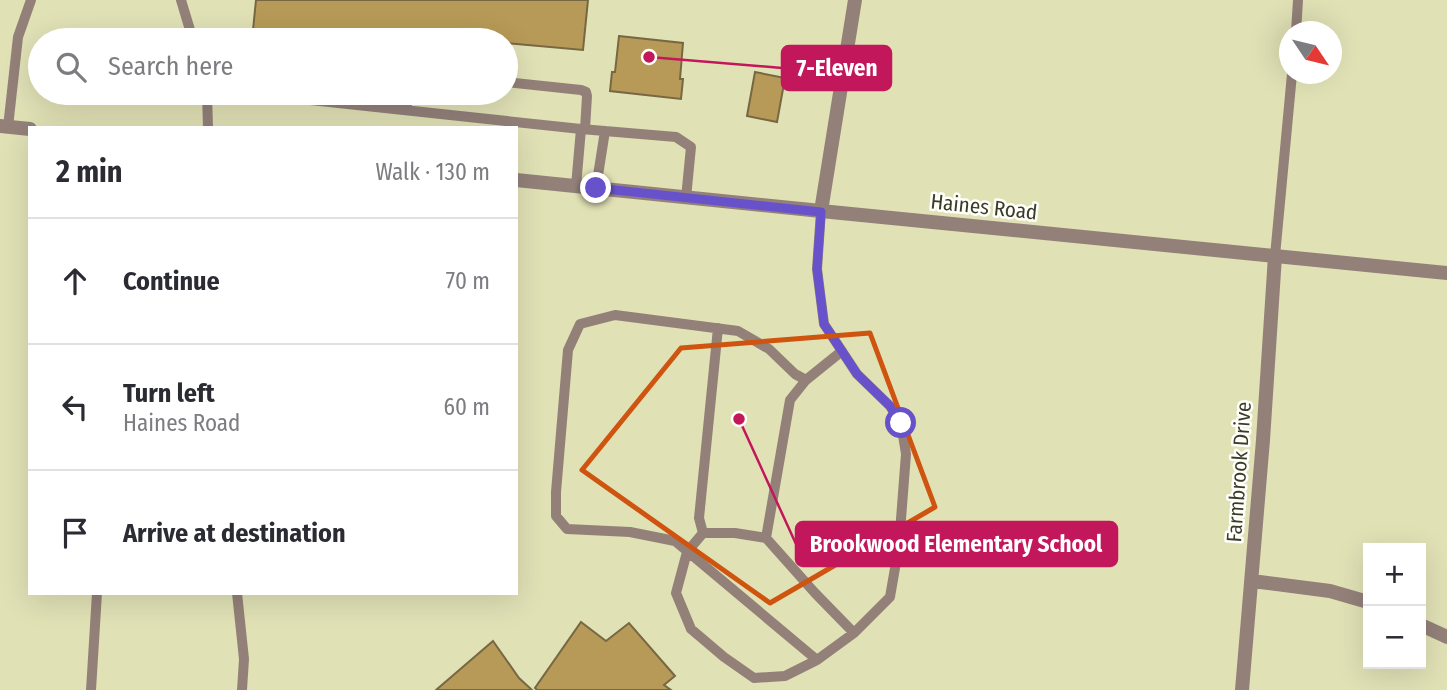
<!DOCTYPE html>
<html lang="en">
<head>
<meta charset="utf-8">
<style>
  :root { --surface:#fff; --page:#f7f7f7; --text:#2b2b33; --muted:#7c7c81; --line:#e1e1e2 }
  body { margin:0; font-family:"Fira Sans Condensed",sans-serif; background:var(--page); color:var(--text) }
  .controls { position:absolute; right:21px; bottom:21px; display:grid; overflow:hidden; border-radius:0px; box-shadow:0 7px 28px #0002 }
  .controls button { width:63px; height:63px; display:grid; place-items:center; padding:0; border:0; border-bottom:2px solid var(--line); background:var(--surface); color:var(--text); font:35px sans-serif }
  .compass { position:absolute; left:1279px; top:21px; width:63px; height:63px; border-radius:50%; background:var(--surface); box-shadow:0 7px 28px #0002; rotate:125deg }
  .stop { position:absolute; width:21px; height:21px; margin:-16px; border:5px solid #6852cb; border-radius:50%; background:#fff }
  .stop.end { background:#6852cb; border-color:#fff; box-shadow:0 2px 7px #0008 }
  .list { margin:0; padding:0; list-style:none }
  h2 { display:flex; justify-content:space-between; align-items:center; height:91px; margin:0; padding:0 28px; font-size:30px }
  h2 small { font-size:23px; font-weight:400; color:var(--muted) }
  .list li { display:grid; grid-template-columns:46px 1fr auto; gap:21px; align-items:center; box-sizing:border-box; height:126px; padding:0 28px; border-top:2px solid var(--line) }
  .list b { display:block; font-size:26px; white-space:nowrap }
  .list p { margin:0; font-size:23px; white-space:nowrap; color:var(--muted) }
  .list em { font-size:23px; font-style:normal; color:var(--muted) }
  .icon { flex:none; width:38px; height:38px; fill:none; stroke:currentColor; stroke-width:2; stroke-linecap:round; stroke-linejoin:round }
  .map { position:relative; flex:none; width:1447px; height:690px; overflow:hidden }
  .search { position:absolute; background:var(--surface); box-shadow:0 7px 28px #0002; left:28px; top:28px; width:490px; height:77px; display:flex; align-items:center; gap:18px; box-sizing:border-box; padding:0 24px; border-radius:38px; color:var(--muted); font-size:26px }
  .panel { position:absolute; background:var(--surface); box-shadow:0 7px 28px #0002; left:28px; top:126px; width:490px; height:469px; border-radius:0px }
  .map>svg:first-child { display:block }
  .building { fill:#b79a57; stroke:#776742; stroke-width:2 }
  .lines { fill:none; stroke-linecap:round; stroke-linejoin:round }
  .service { stroke:#938179; stroke-width:10 }
  .minor { stroke:#938179; stroke-width:14 }
  .tertiary { stroke:#938179; stroke-width:14 }
  .route { stroke:#6852cb; stroke-width:9 }
  .marked { fill:none; stroke:#ce5410; stroke-width:5; stroke-linejoin:round }
  .labels { text-anchor:middle; stroke-width:5; stroke-linejoin:round; paint-order:stroke }
  .street-label { font-size:21px; fill:#3b3b2a; stroke:#fffffb }
  .leader { fill:none; stroke:#c2185b; stroke-width:2.5 }
  .callout-dot { fill:#c2185b; stroke:#fffffb; stroke-width:2.5 }
  .callout { fill:#c2185b; stroke:#c2185b; stroke-width:2.5 }
  .callout-label { font-size:23px; text-anchor:middle; font-weight:bold; fill:#fff }
</style>
</head>
<body>
<div class="map">
<svg width="1447" height="690" viewBox="0 0 1447 690">
  <rect width="100%" height="100%" fill="#e1e1b6"/>
  <path class="building" d="M256,0H588L583,50L506,43V40H476L388,32L387,40H252Z
    M619,36L683,43L680,79H683L681,99L610,91L612,72H615Z
    M755,72L785,78L777,122L747,116Z
    M581,622L606,641L629,623L675,676L664,685L671,690H537L535,688Z
    M493,641L519,678L532,690H436Z"/>
  <g class="lines">
    <path class="service" d="M181,0L193,40
      M1296,32L1298,0
      M506,82L581,90L586,92L587,96L585,129
      M207,93L208,128
      M245,93L581,129L576,186
      M405,110L411,93
      M8,127L18,37L31,0
      M581,129L676,137L691,147L686,198
      M596,188L605,131
      M821,211L817,269L824,324L857,374L890,406L901,423L906,454L899,545L890,597L854,633L817,660L785,676L754,678L724,657L691,629L676,593L687,552L703,533H735L766,538L815,593L854,633
      M1275,256L1292,74
      M703,533L699,518L718,328
      M766,538L790,400L806,380
      M237,593L244,659L242,690
      M817,660L675,541L630,532L567,529L556,516V492L568,350L580,324L615,315L738,331L769,349L795,374L806,380L842,351
      M91,690L97,593"/>
    <path class="minor" d="M821,211L855,0
      M1252,581L1330,591L1368,602
      M1421,625L1447,637
      M1242,690L1263,440L1275,256"/>
    <path class="tertiary" d="M0,126L30,129
      M516,180L821,211L1447,273"/>
  </g>
  <g class="lines">
    <path class="route" d="M596,188L821,212L817,269L824,324L857,374L890,406L901,423"/>
  </g>
  <path class="marked" d="M870,333L935,507L770,603L582,470L681,348Z"/>
  <g class="labels">
    <g class="street-label">
      <text transform="translate(984 207) rotate(6)" y="7">Haines Road</text>
      <text transform="translate(1239 472) rotate(-86)" y="7">Farmbrook Drive</text>
    </g>
  </g>
  <path class="leader" d="M649 57L782 68M739 419L796 544"/>
  <g class="callout-dot">
    <circle cx="649" cy="57" r="7"/>
    <circle cx="739" cy="419" r="7"/>
  </g>
  <g class="callout">
    <rect x="782" y="46" width="109" height="44" rx="7"/>
    <rect x="796" y="522" width="321" height="44" rx="7"/>
  </g>
  <g class="callout-label">
    <text x="837" y="76">7-Eleven</text>
    <text x="956" y="552">Brookwood Elementary School</text>
  </g>
</svg>
<div class="controls">
<button>+</button>
<button>−</button>
</div>
<svg class="compass" viewBox="-18 -18 36 36"><path d="M0-13l5 13h-10z" fill="#e53935"/><path d="M0 13l5-13h-10z" fill="#7c7c81"/></svg>
<div class="stop" style="left:901px;top:423px"></div>
<div class="stop end" style="left:596px;top:188px"></div>
<div class="search"><svg class="icon" aria-label="search" viewBox="0 0 24 24"><circle cx="10" cy="10" r="6"/><path d="M15 15l6 6"/></svg>Search here</div>
<section class="panel">
<h2>2 min<small>Walk · 130 m</small></h2>
<ul class="list">
<li><svg class="icon" aria-label="ahead" viewBox="0 0 24 24"><path d="M12 20V5M6 11l6-6 6 6"/></svg><div><b>Continue</b></div><em>70 m</em></li>
<li><svg class="icon" aria-label="left" viewBox="0 0 24 24"><path d="M17 20v-9H6M10 6l-5 5 5 5"/></svg><div><b>Turn left</b><p>Haines Road</p></div><em>60 m</em></li>
<li><svg class="icon" aria-label="arrive" viewBox="0 0 24 24"><path d="M6 21V4h12l-3 4 3 4H6"/></svg><div><b>Arrive at destination</b></div></li>
</ul>
</section>
</div>
</body>
</html>
